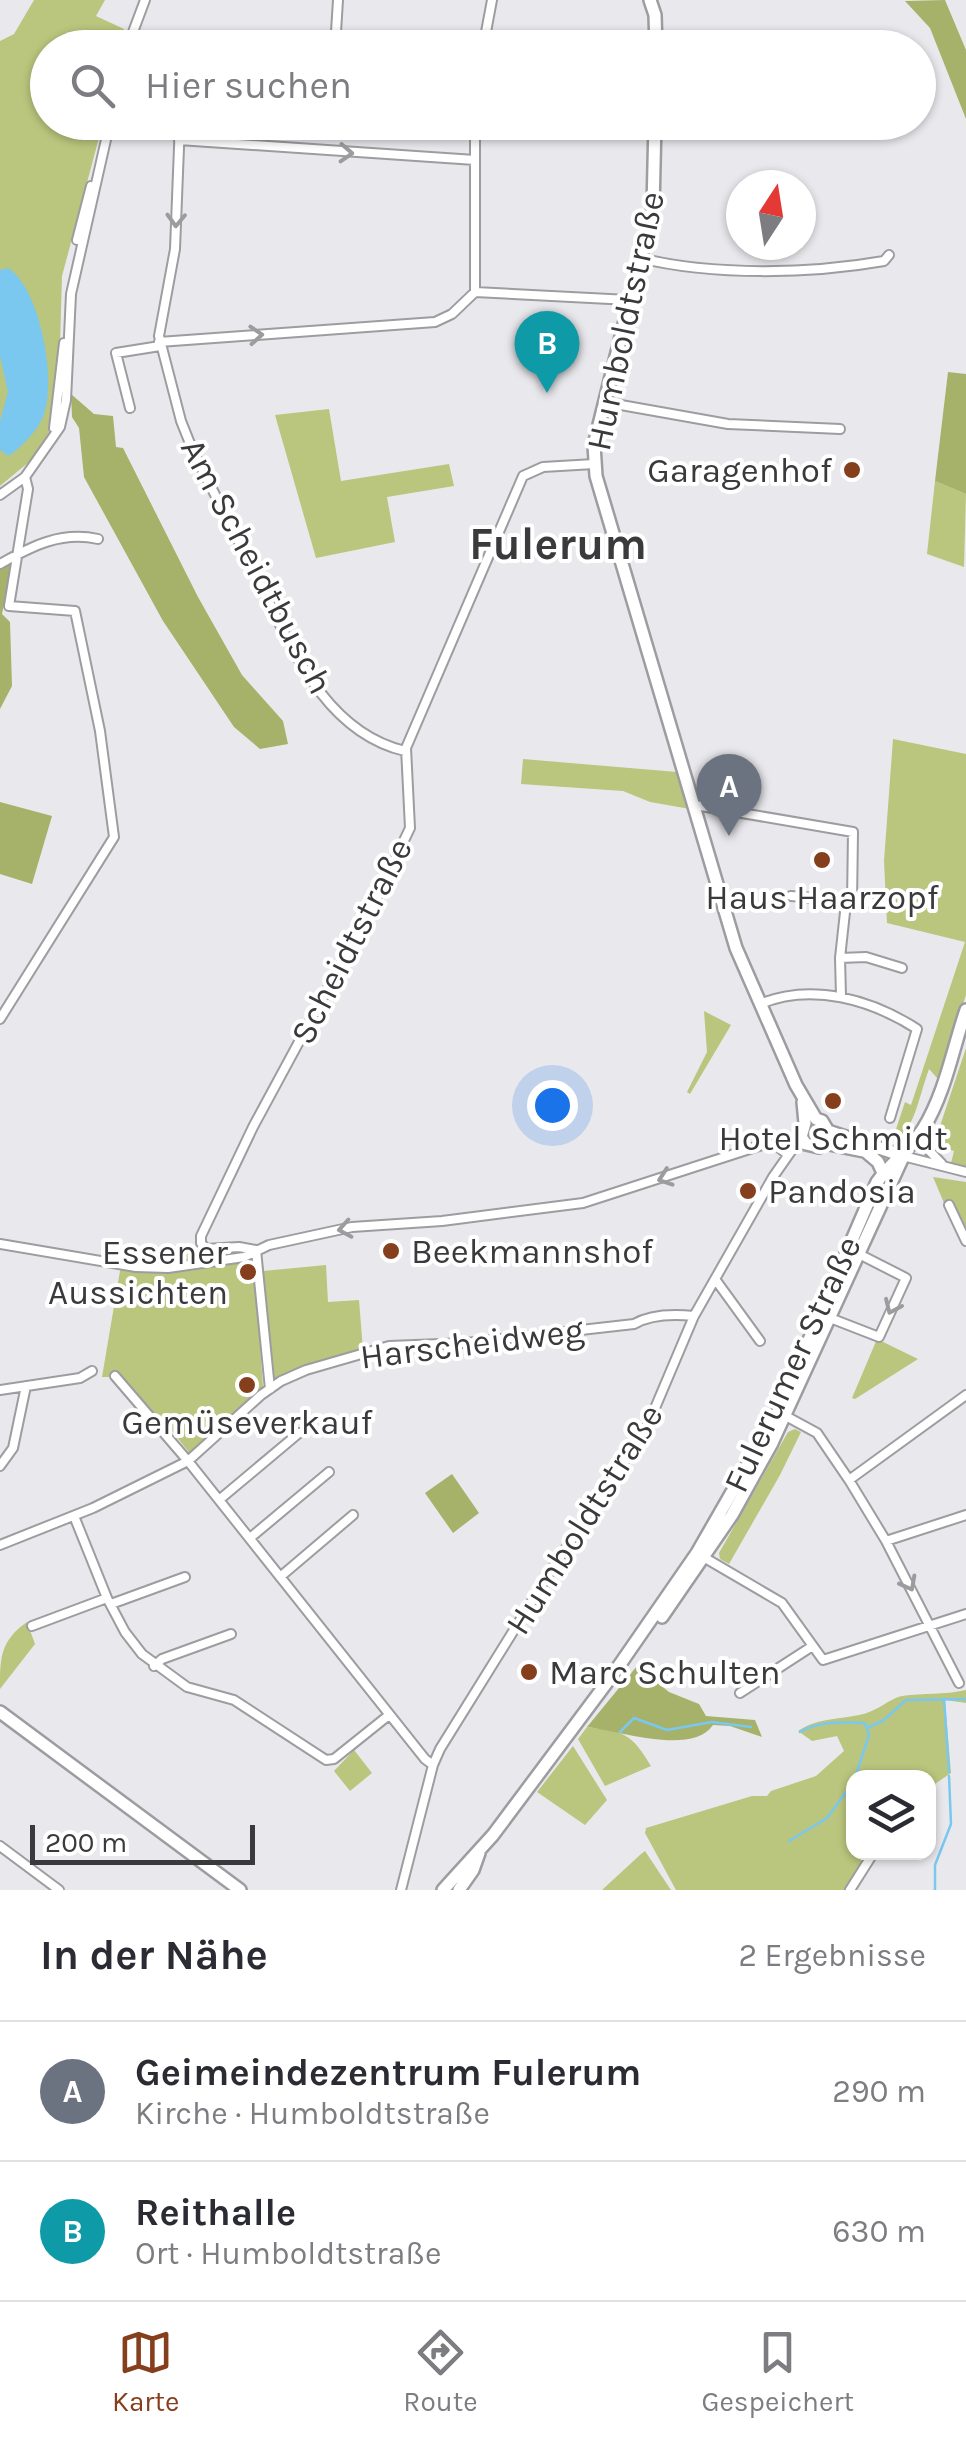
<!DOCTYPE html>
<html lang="de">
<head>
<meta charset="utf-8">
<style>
  :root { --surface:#fff; --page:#f7f7f7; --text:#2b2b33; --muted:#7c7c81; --line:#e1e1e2; --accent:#863f1d }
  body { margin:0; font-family:Karla,sans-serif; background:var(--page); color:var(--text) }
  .controls { position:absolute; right:30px; bottom:30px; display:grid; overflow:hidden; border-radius:20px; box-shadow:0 2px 8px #0004 }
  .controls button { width:90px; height:90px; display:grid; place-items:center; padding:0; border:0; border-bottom:2px solid var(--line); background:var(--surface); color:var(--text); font:50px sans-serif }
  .compass { position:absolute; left:726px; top:170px; width:90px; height:90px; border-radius:50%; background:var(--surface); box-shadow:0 2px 8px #0004; rotate:12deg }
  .scale { position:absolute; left:30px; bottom:25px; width:225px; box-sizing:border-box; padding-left:10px; border:5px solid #3a3a3c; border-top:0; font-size:28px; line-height:35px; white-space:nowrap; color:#3a3a3c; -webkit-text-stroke:8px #fff; paint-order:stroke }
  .you { position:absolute; left:552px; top:1105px; width:35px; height:35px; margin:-25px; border:8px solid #fff; border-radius:50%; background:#1a73e8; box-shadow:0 0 0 15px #1a73e833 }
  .badge { display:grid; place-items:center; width:65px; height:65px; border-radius:50%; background:var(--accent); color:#fff; font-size:32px; font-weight:700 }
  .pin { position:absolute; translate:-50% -82px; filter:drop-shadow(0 2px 5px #0008) }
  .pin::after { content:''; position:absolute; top:52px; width:35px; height:30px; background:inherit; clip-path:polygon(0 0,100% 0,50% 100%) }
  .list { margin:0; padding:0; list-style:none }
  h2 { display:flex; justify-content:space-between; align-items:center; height:130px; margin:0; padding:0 40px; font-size:42px }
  h2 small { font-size:32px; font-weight:400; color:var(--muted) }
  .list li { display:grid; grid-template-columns:65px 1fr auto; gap:30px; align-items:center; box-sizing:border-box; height:140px; padding:0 40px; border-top:2px solid var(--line) }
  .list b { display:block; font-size:38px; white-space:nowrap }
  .list p { margin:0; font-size:32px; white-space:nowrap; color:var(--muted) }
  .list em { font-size:32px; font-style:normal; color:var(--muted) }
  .icon { flex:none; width:55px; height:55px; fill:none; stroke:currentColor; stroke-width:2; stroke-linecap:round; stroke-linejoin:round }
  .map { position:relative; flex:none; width:966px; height:1890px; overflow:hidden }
  .search { position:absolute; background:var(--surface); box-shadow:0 2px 8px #0004; left:30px; right:30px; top:30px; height:110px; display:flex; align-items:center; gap:25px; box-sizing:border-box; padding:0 35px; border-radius:55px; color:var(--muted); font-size:38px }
  .sheet { height:410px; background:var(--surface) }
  nav { display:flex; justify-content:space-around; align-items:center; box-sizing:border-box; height:140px; border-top:2px solid var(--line); background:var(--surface); font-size:28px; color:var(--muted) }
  nav a { display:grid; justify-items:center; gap:5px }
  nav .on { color:var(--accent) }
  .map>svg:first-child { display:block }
  .green { fill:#bac57d }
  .forest { fill:#a6b169 }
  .water { fill:#7ac8ef }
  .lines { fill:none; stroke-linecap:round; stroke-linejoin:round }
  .stream { stroke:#7ac8ef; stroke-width:2.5 }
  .street-casing { stroke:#9d9ca0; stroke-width:12 }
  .secondary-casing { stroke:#9d9ca0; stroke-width:16 }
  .street { stroke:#fff; stroke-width:8 }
  .secondary { stroke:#fff; stroke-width:11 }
  .oneway { stroke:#9c9c9e }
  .poi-dot { fill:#863f1d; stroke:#fff; stroke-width:4 }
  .labels { text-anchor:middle; stroke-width:8; stroke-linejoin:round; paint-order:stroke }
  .street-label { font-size:35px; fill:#3a3a3c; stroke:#fff }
  .poi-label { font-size:35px; fill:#3a3a3c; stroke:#fff }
  .district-label { font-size:45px; font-weight:bold; fill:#3a3a3c; stroke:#fff }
</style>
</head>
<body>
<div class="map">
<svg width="966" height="1890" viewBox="0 0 966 1890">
  <rect width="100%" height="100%" fill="#e9e9ed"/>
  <path class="green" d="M34,0H105L96,16L124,29L120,47L48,48V122L103,123L62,276L58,416L35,457L0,486V41L14,34Z
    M329,409L341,481L449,464L454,486L387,497L395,542L316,558L275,415Z
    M935,481L966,494L964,567L927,554Z
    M893,739L966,754V995L938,1079L929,1069C919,1097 917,1118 899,1142L875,1135L895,1132L905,1102L911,1105L965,942L887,923L884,861Z
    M523,759L677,772L690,809L650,802L623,791L521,784Z
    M704,1011L731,1025L690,1094L687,1092L707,1052Z
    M966,1048V1168L951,1163L954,1151L939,1147L936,1138Z
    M933,1177L966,1182V1229L952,1200L944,1203Z
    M206,1250L242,1251L239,1256L254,1261L263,1387L191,1455L161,1417L154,1415L118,1371H112L110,1377H102L121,1265L146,1268V1261Z
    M326,1265L328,1302L359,1300L363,1350L299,1369L275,1381L270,1376L263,1271Z
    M877,1339L918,1359L855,1399L852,1398Z
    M795,1429L801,1432L780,1475L729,1564L720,1559L719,1553L788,1432Z
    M27,1622L35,1644L0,1689C0,1658 0,1641 27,1622Z
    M966,1690V1703L945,1700L951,1773L929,1788L928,1778H854V1852L872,1853L848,1890H676L645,1833L646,1828L752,1796H767L771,1791L816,1776L844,1751L837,1736L812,1741L798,1731C818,1718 835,1720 859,1715C877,1712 890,1698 902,1696C924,1693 944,1695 966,1690Z
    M587,1727C625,1732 631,1733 651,1766L605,1786L578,1739Z
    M573,1746L607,1800L585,1825L537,1792Z
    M354,1750L372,1773L350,1791L334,1771Z
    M645,1851L671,1890H602L641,1854Z"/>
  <path class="forest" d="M945,0L966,50V119L930,28L905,1Z
    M948,372L966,374V494L935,481Z
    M71,394L94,414L113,416L116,447L123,448L198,597L242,675L283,721L288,744L260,749L234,727L163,621L84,477L79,428L72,417Z
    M12,562L2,614L10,622L12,686L0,709V569Z
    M0,802L52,816L32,884L0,874Z
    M452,1474L479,1513L453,1533L425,1493Z
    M637,1666L669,1692L699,1704L706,1716L755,1720L762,1737L730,1726L713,1725C692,1756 620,1731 587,1727Z"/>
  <path class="water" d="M8,268C40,288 57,381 44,414C38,431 23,445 9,456L0,450V421L8,392L0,356V270Z"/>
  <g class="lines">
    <path class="stream" d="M944,1699L949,1772
      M620,1732L634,1718L667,1730L712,1722L751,1727
      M800,1732C817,1721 844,1722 864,1723L867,1728L884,1720L906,1700L966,1699
      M855,1778L869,1735L867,1728
      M789,1841L827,1818L854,1781
      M935,1890V1865L951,1824L949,1776"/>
    <g class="street-casing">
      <path id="street" d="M127,48L145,0
        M335,48L338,0
        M483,48L492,0
        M180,122L175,249L159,336L181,421L193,451C215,495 237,539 259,582C292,648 325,732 405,751
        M179,140L475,160
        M77,240L91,186
        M640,258C713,276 810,274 884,261L889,255
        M475,292V122
        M159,342L435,322L452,314L475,292L629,300
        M604,402L728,424L840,429
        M130,408L116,353L160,346
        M54,428L64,343
        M0,495L25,477L60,427L66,400L71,294L110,122
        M0,564C32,546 61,531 98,539
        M695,805L853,832L852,903
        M791,896L884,904
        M840,958L846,903
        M841,996L840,958L866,957L902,968
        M760,1004C812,982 872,1000 917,1029L890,1118
        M0,1019L114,837L100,731L75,611L9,606L28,489L25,477
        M917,1138L942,1164
        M903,1156L966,1172
        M949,1205L966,1241
        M0,1244L136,1267L168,1268L244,1257L269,1245L352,1227L442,1221L583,1203L765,1144L776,1145L788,1155
        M256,1250L239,1247L206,1249L201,1243V1236L253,1127L375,901L410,828L406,748L523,476L543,467L594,464
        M256,1250L270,1389
        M715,1279L760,1341
        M830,1318L879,1337L906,1278L855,1252
        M115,1376L188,1461L425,1759L433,1765
        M0,1390L80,1378L92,1371
        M782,1414L817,1433L849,1480L886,1541L959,1683
        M0,1466L13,1448L26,1386
        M849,1480L966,1395
        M219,1500L299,1433
        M74,1516L107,1598L125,1632L142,1654L187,1687L234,1700L326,1760L334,1759L389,1715
        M250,1538L329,1472
        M886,1541L966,1515
        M0,1545L93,1508L188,1461L261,1395L281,1381L306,1370L389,1346L466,1343L634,1324C651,1314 675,1314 694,1316
        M700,1555L782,1603L823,1660L966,1614
        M280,1577L353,1515
        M111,1604L185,1577
        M32,1626L107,1598
        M154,1666L162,1659L231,1634
        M740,1693L811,1647
        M0,1846L59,1890
        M401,1890L433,1765L440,1749L550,1572L647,1427L694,1316L773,1177L801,1137
        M850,1890L874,1852"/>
    </g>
    <g class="secondary-casing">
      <path id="secondary" d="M650,0L655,15L656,48
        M655,122L653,208L594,445L596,476L736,948L796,1085L816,1119L822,1121L828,1131L903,1156
        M803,1102L805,1123L801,1137L806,1144L819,1147L824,1143L864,1151
        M865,1151L878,1162L883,1173
        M662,1617L732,1515L772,1443L903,1157
        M0,1712L240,1890
        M443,1890L493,1835L614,1673L697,1553L778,1412L877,1182C891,1162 910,1150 923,1129C945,1094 953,1048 966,1010
        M459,1890L473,1870L479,1853"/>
    </g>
    <use href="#street" class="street"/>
    <use href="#secondary" class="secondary"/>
  </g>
  <defs><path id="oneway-chevron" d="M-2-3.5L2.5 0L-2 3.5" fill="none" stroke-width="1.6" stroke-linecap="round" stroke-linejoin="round" transform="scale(2.5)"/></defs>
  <g class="oneway">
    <use href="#oneway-chevron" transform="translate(346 153) rotate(3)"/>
    <use href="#oneway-chevron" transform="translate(176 220) rotate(92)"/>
    <use href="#oneway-chevron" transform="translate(256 335) rotate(-4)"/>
    <use href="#oneway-chevron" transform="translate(665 1178) rotate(161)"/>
    <use href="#oneway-chevron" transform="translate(345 1229) rotate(170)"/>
    <use href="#oneway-chevron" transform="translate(892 1307) rotate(114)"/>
    <use href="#oneway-chevron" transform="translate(909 1584) rotate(62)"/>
  </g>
  <g class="poi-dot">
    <circle cx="852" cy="470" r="10"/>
    <circle cx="822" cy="860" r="10"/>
    <circle cx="833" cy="1101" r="10"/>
    <circle cx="748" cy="1191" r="10"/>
    <circle cx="391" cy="1251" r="10"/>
    <circle cx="248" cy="1272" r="10"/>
    <circle cx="247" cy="1385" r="10"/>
    <circle cx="529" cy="1672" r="10"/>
  </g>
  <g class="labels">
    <g class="street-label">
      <text transform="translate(625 321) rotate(-78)" y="12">Humboldtstraße</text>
      <text transform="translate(257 566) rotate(62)" y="12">Am Scheidtbusch</text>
      <text transform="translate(351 941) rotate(-63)" y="12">Scheidtstraße</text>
      <text transform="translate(472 1343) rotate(-7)" y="12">Harscheidweg</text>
      <text transform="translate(792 1364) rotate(-65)" y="12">Fulerumer Straße</text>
      <text transform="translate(584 1519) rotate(-58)" y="12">Humboldtstraße</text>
    </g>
    <g class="poi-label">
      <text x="832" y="482" text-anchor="end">Garagenhof</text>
      <text x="822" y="909">Haus Haarzopf</text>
      <text x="833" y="1150">Hotel Schmidt</text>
      <text x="768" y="1203" text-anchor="start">Pandosia</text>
      <text x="411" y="1263" text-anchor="start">Beekmannshof</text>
      <text x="228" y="1264" text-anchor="end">Essener<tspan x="228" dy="40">Aussichten</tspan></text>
      <text x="247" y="1434">Gemüseverkauf</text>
      <text x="549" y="1684" text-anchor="start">Marc Schulten</text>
    </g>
    <g class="district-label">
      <text x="558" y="559">Fulerum</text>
    </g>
  </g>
</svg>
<div class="controls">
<button><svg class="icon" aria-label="layers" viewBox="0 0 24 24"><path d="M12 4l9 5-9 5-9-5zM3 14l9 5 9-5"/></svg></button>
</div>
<svg class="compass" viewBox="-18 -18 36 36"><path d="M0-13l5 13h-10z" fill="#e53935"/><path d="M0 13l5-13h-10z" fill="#7c7c81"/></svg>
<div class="scale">200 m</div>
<div class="you"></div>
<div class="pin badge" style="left:729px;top:836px;background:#6b7280">A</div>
<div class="pin badge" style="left:547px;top:393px;background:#0f9aa8">B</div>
<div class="search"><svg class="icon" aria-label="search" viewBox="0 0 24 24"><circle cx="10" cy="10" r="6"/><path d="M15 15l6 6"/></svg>Hier suchen</div>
</div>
<section class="sheet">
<h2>In der Nähe<small>2 Ergebnisse</small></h2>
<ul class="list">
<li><span class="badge" style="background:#6b7280">A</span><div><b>Geimeindezentrum Fulerum</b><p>Kirche · Humboldtstraße</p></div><em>290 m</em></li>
<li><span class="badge" style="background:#0f9aa8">B</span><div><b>Reithalle</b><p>Ort · Humboldtstraße</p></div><em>630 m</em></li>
</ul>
</section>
<nav>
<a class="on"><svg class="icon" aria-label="map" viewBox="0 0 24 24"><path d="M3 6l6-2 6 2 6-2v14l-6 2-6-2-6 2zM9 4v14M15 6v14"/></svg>Karte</a>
<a><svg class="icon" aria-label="directions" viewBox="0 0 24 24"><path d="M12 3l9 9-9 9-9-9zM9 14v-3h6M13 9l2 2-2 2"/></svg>Route</a>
<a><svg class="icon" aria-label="saved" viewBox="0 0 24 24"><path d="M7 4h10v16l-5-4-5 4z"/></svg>Gespeichert</a>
</nav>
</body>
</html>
